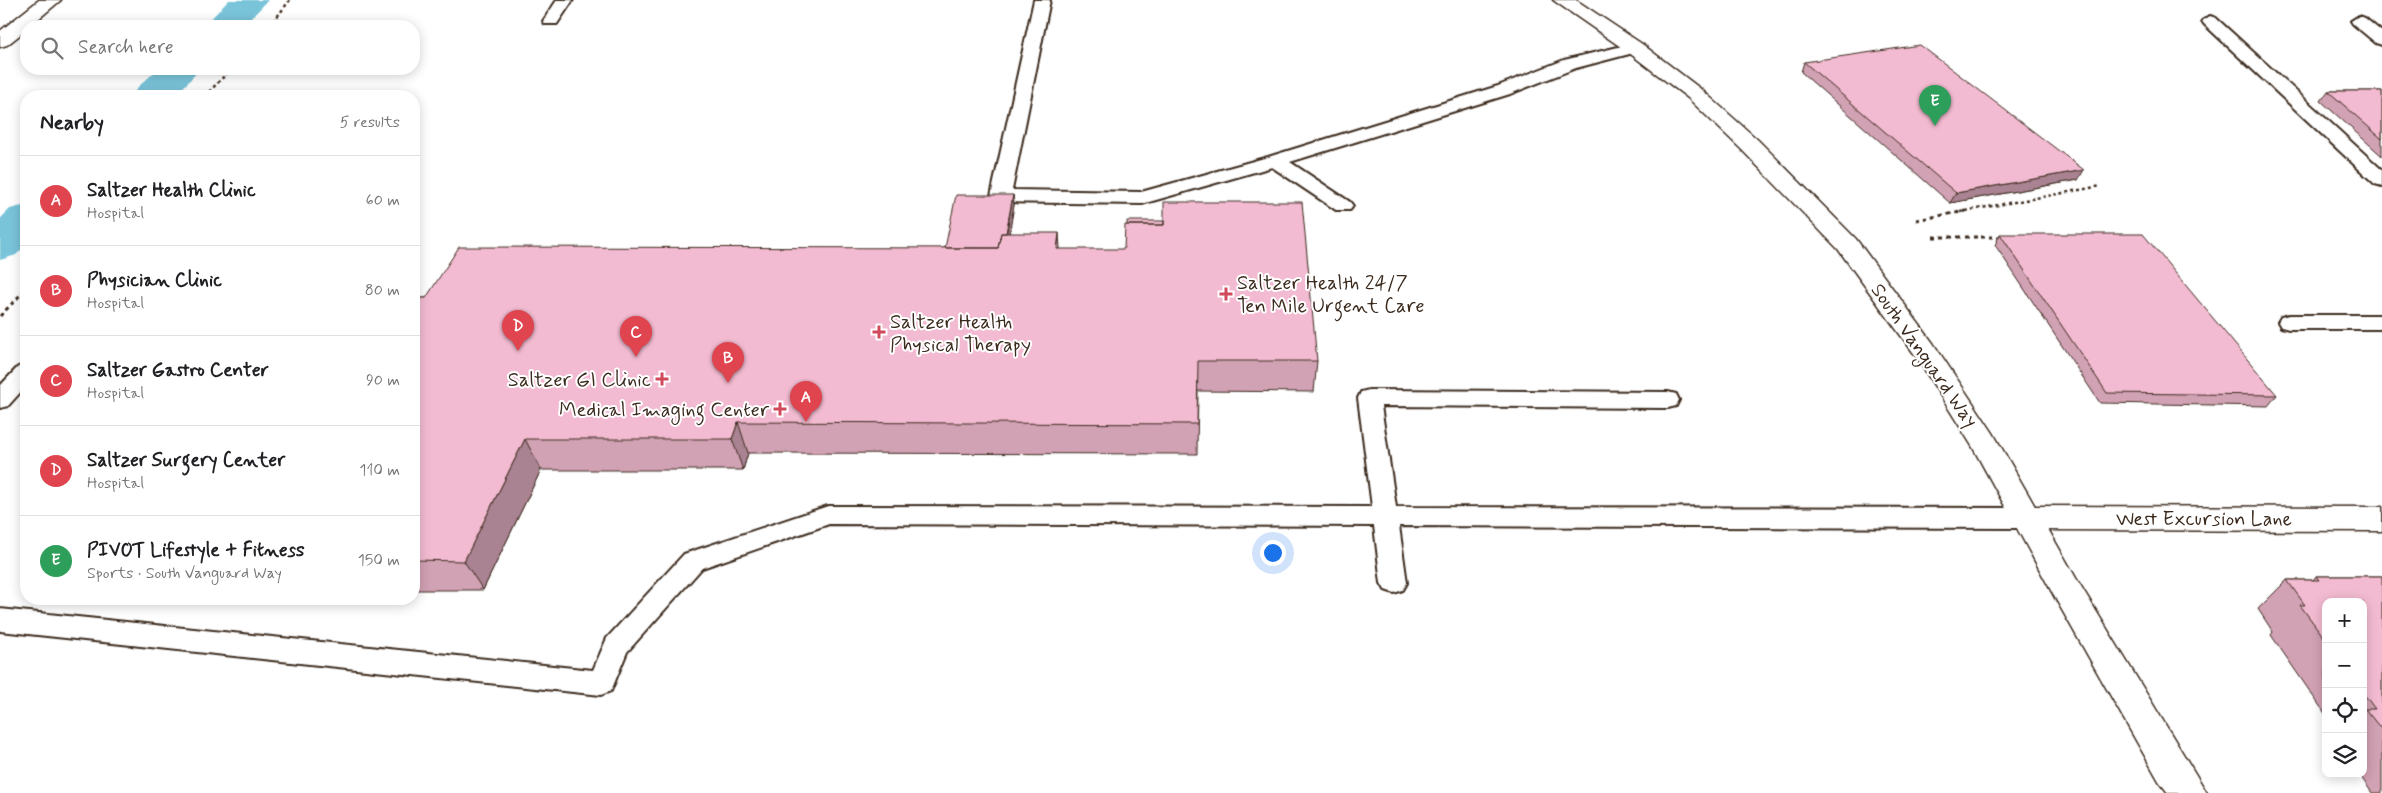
<!DOCTYPE html>
<html lang="en">
<head>
<meta charset="utf-8">
<style>
  :root { --surface:#fff; --page:#f2f2f2; --text:#202124; --muted:#757577; --line:#e0e0e0; --accent:#d1495b }
  body { margin:0; font-family:Mynerve,sans-serif; background:var(--page); color:var(--text) }
  .controls { position:absolute; right:15px; bottom:15px; display:grid; overflow:hidden; border-radius:10px; box-shadow:0 2px 12px #0003 }
  .controls button { width:45px; height:45px; display:grid; place-items:center; padding:0; border:0; border-bottom:1px solid var(--line); background:var(--surface); color:var(--text); font:25px sans-serif }
  .you { position:absolute; left:1272px; top:552px; width:18px; height:18px; margin:-12px; border:4px solid #fff; border-radius:50%; background:#1a73e8; box-shadow:0 0 0 8px #1a73e833 }
  .badge { display:grid; place-items:center; width:32px; height:32px; border-radius:50%; background:var(--accent); color:#fff; font-size:16px; font-weight:700 }
  .pin { position:absolute; translate:-50% -41px; filter:drop-shadow(0 1px 2px #0008) }
  .pin::after { content:''; position:absolute; top:26px; width:18px; height:15px; background:inherit; clip-path:polygon(0 0,100% 0,50% 100%) }
  .list { margin:0; padding:0; list-style:none }
  h2 { display:flex; justify-content:space-between; align-items:center; height:65px; margin:0; padding:0 20px; font-size:21px }
  h2 small { font-size:16px; font-weight:400; color:var(--muted) }
  .list li { display:grid; grid-template-columns:32px 1fr auto; gap:15px; align-items:center; box-sizing:border-box; height:90px; padding:0 20px; border-top:1px solid var(--line) }
  .list b { display:block; font-size:19px; white-space:nowrap }
  .list p { margin:0; font-size:16px; white-space:nowrap; color:var(--muted) }
  .list em { font-size:16px; font-style:normal; color:var(--muted) }
  .icon { flex:none; width:28px; height:28px; fill:none; stroke:currentColor; stroke-width:2; stroke-linecap:round; stroke-linejoin:round }
  .map { position:relative; flex:none; width:2382px; height:793px; overflow:hidden }
  .search { position:absolute; background:var(--surface); box-shadow:0 2px 12px #0003; left:20px; top:20px; width:400px; height:55px; display:flex; align-items:center; gap:12px; box-sizing:border-box; padding:0 18px; border-radius:20px; color:var(--muted); font-size:19px }
  .panel { position:absolute; background:var(--surface); box-shadow:0 2px 12px #0003; left:20px; top:90px; width:400px; height:515px; border-radius:20px }
  .map>svg:first-child { display:block }
  .lines { fill:none; stroke-linecap:round; stroke-linejoin:round }
  .canal { fill:#7ac4da; fill-rule:evenodd }
  .lane-casing { stroke:#3b2a1e; stroke-width:4 }
  .street-casing { stroke:#3b2a1e; stroke-width:3 }
  .secondary-casing { stroke:#3b2a1e; stroke-width:3 }
  .primary-casing { stroke:#3b2a1e; stroke-width:3 }
  .path-far1 { stroke:#3b2a1e; stroke-width:2.5; stroke-dasharray:3 3; stroke-linecap:butt }
  .path { stroke:#3b2a1e; stroke-width:3; stroke-dasharray:4 4; stroke-linecap:butt }
  .lane { fill:#fff; fill-rule:evenodd }
  .street { fill:#fff; fill-rule:evenodd }
  .secondary { fill:#fff; fill-rule:evenodd }
  .primary { fill:#fff; fill-rule:evenodd }
  .wall { fill:#d1a1b4; stroke:#3b2a1e }
  .shaded-wall { fill:#aa8392; stroke:#3b2a1e }
  .building { fill:#f3bbd1; stroke:#3b2a1e }
  .poi-dot { fill:#d1495b; stroke:#fff; stroke-width:2 }
  .labels { text-anchor:middle; stroke-width:4; stroke-linejoin:round; paint-order:stroke }
  .poi-label { font-size:20px; fill:#3b2a1e; stroke:#fff; text-anchor:start }
  .street-label { font-size:20px; fill:#3b2a1e; stroke:#fff }
</style>
</head>
<body>
<div class="map">
<svg width="2382" height="793" viewBox="0 0 2382 793">
  <rect width="100%" height="100%" fill="#fff"/>
  <filter id="ink" filterUnits="userSpaceOnUse"><feTurbulence type="fractalNoise" baseFrequency=".02" numOctaves="2"/><feDisplacementMap in="SourceGraphic" scale="10" xChannelSelector="R" yChannelSelector="G"/><feConvolveMatrix kernelMatrix="1 2 1 2 8 2 1 2 1" color-interpolation-filters="sRGB"/></filter>
  <g filter="url(#ink)">
    <g class="lines">
      <path class="canal" d="M229,0H268L244,26H204Z
        M158,69H200L175,96H132L138,87Z
        M26,205V245L16,255L0,260V219L10,209Z"/>
      <g class="lane-casing">
        <path id="lane" d="M557,0H573L557,24H545L543,21Z
          M1034,0H1050L1012,190L1141,192L1268,157L1498,86L1564,60L1635,43L1641,45L1643,48L1641,51L1576,68L1510,94L1290,162L1350,202L1353,206L1350,210H1336L1272,167L1142,204L1001,202L994,200L991,196Z
          M2210,16L2216,18L2382,170V186L2375,184L2204,24L2202,21Z
          M2359,16L2365,18L2382,32V45L2376,43L2353,24L2351,21Z
          M2289,315H2382V329H2289L2281,327L2278,322L2281,317Z
          M26,364V386L8,406L0,408V386L18,367Z
          M1369,390L1668,392L1676,394L1679,400L1676,406L1668,408L1381,406L1396,507L2026,508L2035,511L2038,518L2035,525L2026,528L1399,526L1407,583L1403,590L1394,593L1385,590L1381,583L1374,526L829,524L702,568L627,652L611,691L601,695L0,631V609L593,670L607,638L684,554L828,506L1372,507L1358,398L1361,392Z"/>
      </g>
      <g class="street-casing">
        <path id="street" d="M2026,506L2382,507V531L2026,530L2015,526L2011,518L2015,510Z"/>
      </g>
      <g class="secondary-casing">
        <path id="secondary" d="M1553,0H1576L1642,44L1702,90L1758,140L1856,239L1933,343L1993,433L2076,578L2207,793H2168L2159,781L2054,596L1972,446L1915,355L1838,249L1742,150L1688,98L1628,52Z"/>
      </g>
      <g class="primary-casing">
        <path id="primary" d="M39,0H61L30,26H26V30L7,45L0,47V31Z"/>
      </g>
      <path class="path-far1" d="M270,26L290,0
        M205,96L231,69
        M1960,212L2101,186"/>
      <path class="path" d="M1916,220L1966,211
        M1933,237H2002
        M0,316L26,289"/>
      <use href="#lane" class="lane"/>
      <use href="#street" class="street"/>
      <use href="#secondary" class="secondary"/>
      <use href="#primary" class="primary"/>
    </g>
    <path class="wall" d="M1804,62L2078,180L1950,203L1801,72Z
      M2328,91H2382V156L2321,101Z
      M1013,195L1014,205L1009,233L1060,249L1317,361L1314,392L1198,391L1197,454L748,453L743,470H541L483,590H414V298H426L945,248Z
      M2000,234L2277,395L2268,406L2100,403L1995,245Z
      M2316,576H2382V793H2372L2359,774H2363V602H2326V715L2271,635L2273,632L2258,609L2287,580H2313Z"/>
    <path class="shaded-wall" d="M2084,170L2078,180L1950,203L1956,193Z
      M1013,195L1014,205L1002,278L1001,268Z
      M1059,233L1061,263L1057,249Z
      M738,422L748,453L743,470L732,439Z
      M525,439L541,470L483,590L464,561Z"/>
    <path class="building" d="M1920,45L2084,170L1956,193L1804,62Z
      M2328,91H2382V139Z
      M956,195H1013L1006,233H1001L998,248H945Z
      M1164,202H1302L1317,361H1198L1197,424L738,422L732,439H525L464,561L414,560V298H426L459,247L998,248L1001,233H1059L1057,249H1124L1125,225H1164Z
      M1127,221H1164V225H1127Z
      M2000,234H2143L2277,395L2107,393Z
      M2316,576H2382V730L2365,709H2375L2363,693V602H2326V640L2300,605H2305L2287,580H2319Z"/>
  </g>
  <g class="poi-dot">
    <path d="M1223.5 286.5h5v5h5v5h-5v5h-5v-5h-5v-5h5z"/>
    <path d="M876.5 324.5h5v5h5v5h-5v5h-5v-5h-5v-5h5z"/>
    <path d="M659.5 371.5h5v5h5v5h-5v5h-5v-5h-5v-5h5z"/>
    <path d="M777.5 401.5h5v5h5v5h-5v5h-5v-5h-5v-5h5z"/>
  </g>
  <g class="labels">
    <g class="poi-label">
      <text x="1237" y="289">Saltzer Health 24/7<tspan x="1237" dy="23">Ten Mile Urgent Care</tspan></text>
      <text x="890" y="328">Saltzer Health<tspan x="890" dy="23">Physical Therapy</tspan></text>
      <text x="651" y="386" text-anchor="end">Saltzer GI Clinic</text>
      <text x="769" y="416" text-anchor="end">Medical Imaging Center</text>
    </g>
    <g class="street-label">
      <text transform="translate(1925 355) rotate(55)" y="7">South Vanguard Way</text>
      <text x="2204" y="525">West Excursion Lane</text>
    </g>
  </g>
</svg>
<div class="controls">
<button>+</button>
<button>−</button>
<button><svg class="icon" aria-label="locate" viewBox="0 0 24 24"><circle cx="12" cy="12" r="6"/><path d="M12 2v4M12 18v4M2 12h4M18 12h4"/></svg></button>
<button><svg class="icon" aria-label="layers" viewBox="0 0 24 24"><path d="M12 4l9 5-9 5-9-5zM3 14l9 5 9-5"/></svg></button>
</div>
<div class="you"></div>
<div class="pin badge" style="left:806px;top:422px;background:#e0444e">A</div>
<div class="pin badge" style="left:728px;top:383px;background:#e0444e">B</div>
<div class="pin badge" style="left:636px;top:357px;background:#e0444e">C</div>
<div class="pin badge" style="left:518px;top:351px;background:#e0444e">D</div>
<div class="pin badge" style="left:1935px;top:126px;background:#2e9e5b">E</div>
<div class="search"><svg class="icon" aria-label="search" viewBox="0 0 24 24"><circle cx="10" cy="10" r="6"/><path d="M15 15l6 6"/></svg>Search here</div>
<section class="panel">
<h2>Nearby<small>5 results</small></h2>
<ul class="list">
<li><span class="badge" style="background:#e0444e">A</span><div><b>Saltzer Health Clinic</b><p>Hospital</p></div><em>60 m</em></li>
<li><span class="badge" style="background:#e0444e">B</span><div><b>Physician Clinic</b><p>Hospital</p></div><em>80 m</em></li>
<li><span class="badge" style="background:#e0444e">C</span><div><b>Saltzer Gastro Center</b><p>Hospital</p></div><em>90 m</em></li>
<li><span class="badge" style="background:#e0444e">D</span><div><b>Saltzer Surgery Center</b><p>Hospital</p></div><em>110 m</em></li>
<li><span class="badge" style="background:#2e9e5b">E</span><div><b>PIVOT Lifestyle + Fitness</b><p>Sports · South Vanguard Way</p></div><em>150 m</em></li>
</ul>
</section>
</div>
</body>
</html>
